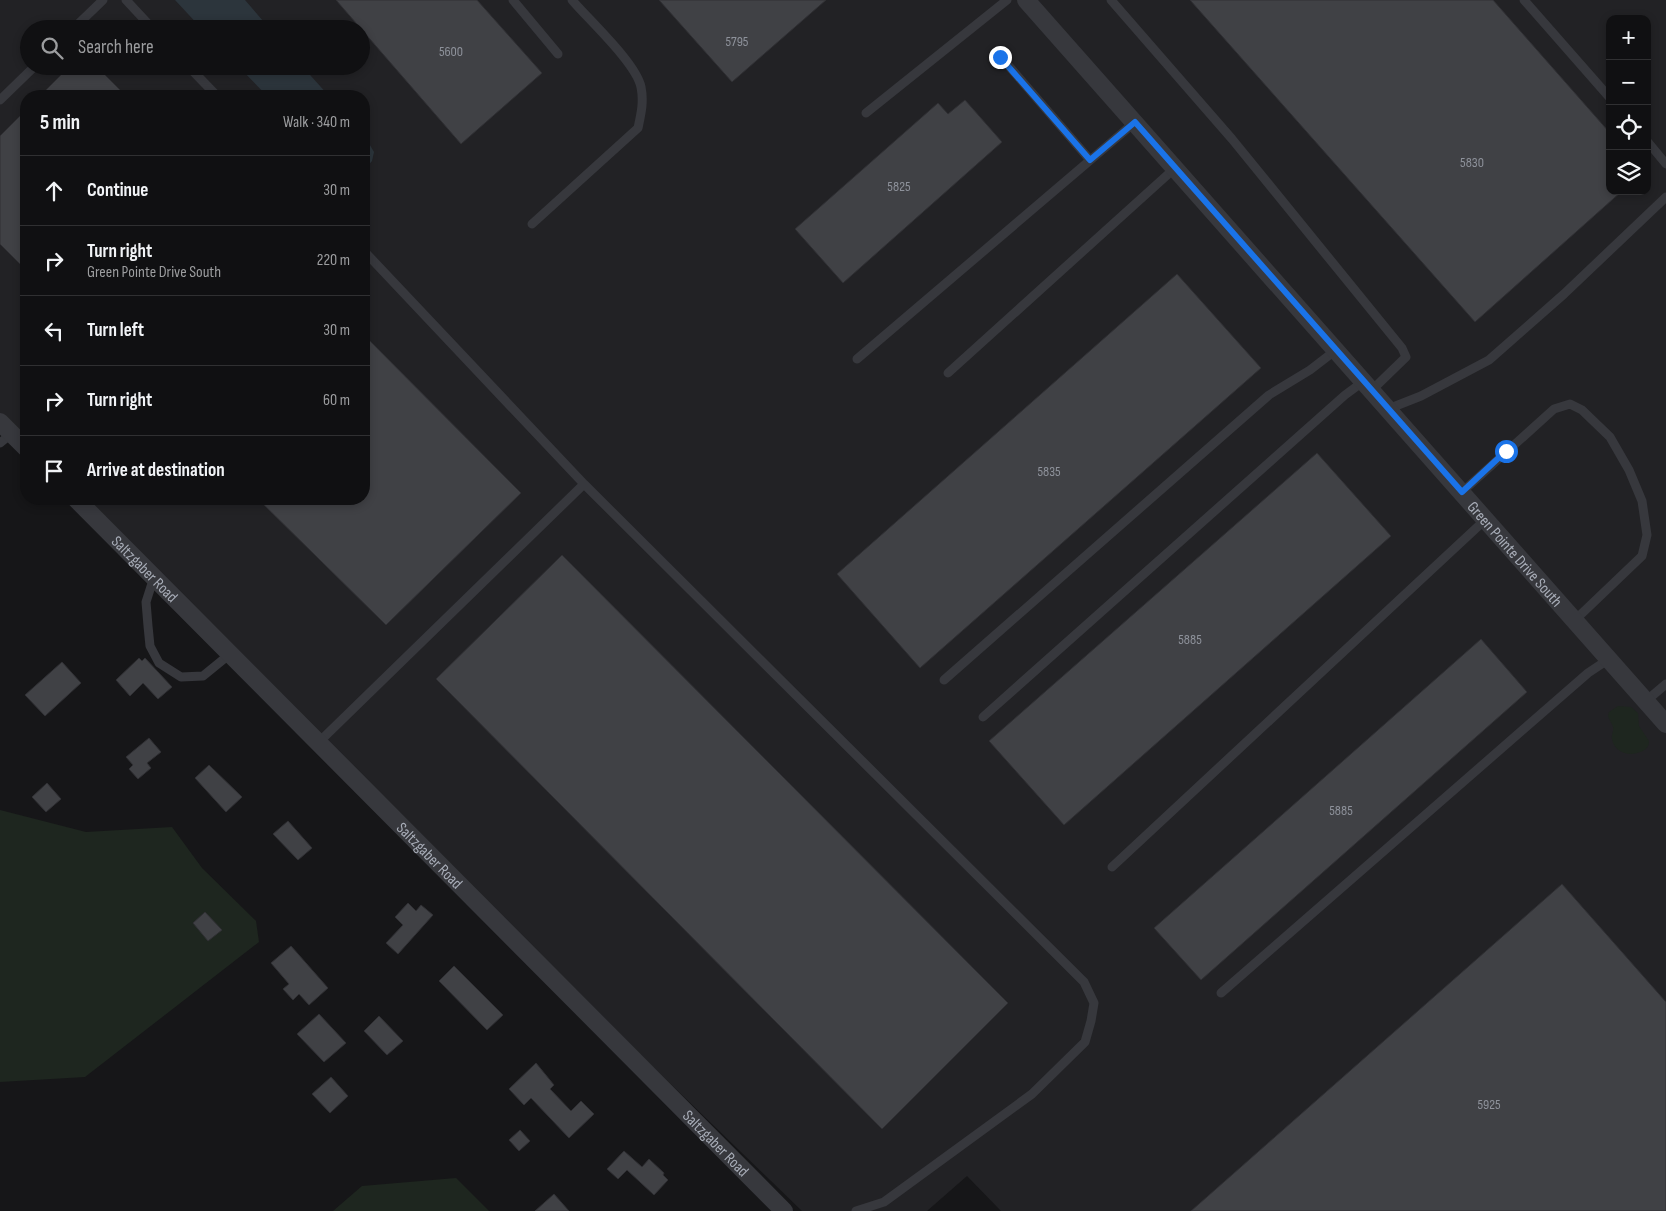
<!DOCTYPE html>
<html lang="en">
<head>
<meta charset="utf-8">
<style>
  :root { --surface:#101012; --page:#1e1e20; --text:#f1f3f6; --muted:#9c9d9f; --line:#303032 }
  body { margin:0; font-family:"Sofia Sans Condensed",sans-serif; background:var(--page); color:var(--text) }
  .controls { position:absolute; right:15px; top:15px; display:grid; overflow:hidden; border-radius:10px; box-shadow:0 2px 8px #0003 }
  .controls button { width:45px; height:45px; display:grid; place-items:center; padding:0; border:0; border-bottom:1px solid var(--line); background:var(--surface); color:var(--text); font:25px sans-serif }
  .stop { position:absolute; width:15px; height:15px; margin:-11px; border:4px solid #1a73e8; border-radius:50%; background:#fff }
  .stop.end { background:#1a73e8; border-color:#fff; box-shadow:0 1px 5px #0008 }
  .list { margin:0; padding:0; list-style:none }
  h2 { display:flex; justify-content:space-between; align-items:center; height:65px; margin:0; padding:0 20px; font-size:21px }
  h2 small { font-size:16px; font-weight:400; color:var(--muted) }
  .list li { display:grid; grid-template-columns:32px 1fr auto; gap:15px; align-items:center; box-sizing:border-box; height:70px; padding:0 20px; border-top:1px solid var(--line) }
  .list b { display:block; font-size:19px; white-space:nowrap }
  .list p { margin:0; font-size:16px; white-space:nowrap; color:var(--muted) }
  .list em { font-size:16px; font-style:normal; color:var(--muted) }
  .icon { flex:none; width:28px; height:28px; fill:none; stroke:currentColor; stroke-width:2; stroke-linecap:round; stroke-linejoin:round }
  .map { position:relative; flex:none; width:1666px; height:1211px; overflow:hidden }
  .search { position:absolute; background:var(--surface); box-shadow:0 2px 8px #0003; left:20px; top:20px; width:350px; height:55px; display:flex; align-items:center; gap:12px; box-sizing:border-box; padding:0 18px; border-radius:28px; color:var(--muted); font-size:19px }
  .panel { position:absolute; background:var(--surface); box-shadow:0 2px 8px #0003; left:20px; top:90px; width:350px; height:415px; border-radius:20px }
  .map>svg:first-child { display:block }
  .built { fill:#222225; fill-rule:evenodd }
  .green { fill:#1e261f }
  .water { fill:#2c353c }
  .building { fill:#404145; stroke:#303034 }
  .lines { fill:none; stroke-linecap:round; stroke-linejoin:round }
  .lane { stroke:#37383d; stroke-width:9 }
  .street { stroke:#37383d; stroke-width:18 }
  .route { stroke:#1a73e8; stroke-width:6 }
  .labels { text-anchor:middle; stroke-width:4.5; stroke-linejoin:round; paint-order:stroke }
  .number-label { font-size:14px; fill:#8e929b }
  .street-label { font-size:16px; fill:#a8adb8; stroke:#111113 }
</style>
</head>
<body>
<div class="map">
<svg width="1666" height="1211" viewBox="0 0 1666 1211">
  <rect width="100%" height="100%" fill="#161618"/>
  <path class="built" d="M0,0H1666V1211H1001L967,1176L927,1211H802L318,743L82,499H364V96H26V442L0,414ZM1610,19H1647V191H1610ZM29,29H361V66H29Z"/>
  <path class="green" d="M1618,706L1631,707L1638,713L1639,726L1649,741C1649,747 1646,750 1640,752C1629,757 1614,752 1612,739C1611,735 1614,731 1613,727C1612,723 1609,720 1608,716L1609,712Z
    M0,810L86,832L172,827L202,868L256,921L259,942L85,1077L0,1082Z
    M456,1178L489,1211H333L362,1186Z"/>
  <path class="water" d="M175,0H245L270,29H202Z
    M238,66H302L329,96H267Z
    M364,135L374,152L372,161L364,170Z"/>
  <path class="building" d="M336,0H477L542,73L461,144Z
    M659,0H826L732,82Z
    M1190,0H1493L1610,133V191H1622L1475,322Z
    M70,66H96L126,96H40Z
    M965,100L1002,142L843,283L795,229L938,103L948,114Z
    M26,110V270L0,244V136Z
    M1177,274L1261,368L920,668L837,574Z
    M364,335L521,493L386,625L258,499H364Z
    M1317,453L1391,536L1064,825L989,741Z
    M562,555L1008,1003L882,1129L436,679Z
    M1481,639L1527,692L1201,980L1154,928Z
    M139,658L142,661L145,658L172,687L158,699L143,683L130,696L116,680Z
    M62,662L81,683L45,716L25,695Z
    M149,738L161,752L147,763L151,768L138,779L129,769L133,765L126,757Z
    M209,765L242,797L226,812L195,778Z
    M47,783L61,799L46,812L32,797Z
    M288,821L312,848L298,860L273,834Z
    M1562,884L1666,1002V1211H1191Z
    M408,903L416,911L421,905L433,915L398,954L386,943L403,925L395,917Z
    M205,912L222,930L208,941L193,923Z
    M291,946L328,988L309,1005L299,994L293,1000L283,989L289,984L271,963Z
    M454,966L503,1015L487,1030L439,981Z
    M319,1014L346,1043L324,1062L297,1034Z
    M379,1016L403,1041L387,1055L364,1031Z
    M536,1063L554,1085L550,1089L571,1111L581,1101L594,1114L569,1138L531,1098L524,1105L509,1089Z
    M331,1077L348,1096L330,1113L312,1094Z
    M520,1130L530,1141L519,1151L509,1140Z
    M624,1151L642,1167L649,1159L664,1173L663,1175L668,1180L654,1195L627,1170L618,1179L607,1169Z
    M554,1194L569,1211H535Z"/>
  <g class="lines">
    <path class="lane" d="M126,0L153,29
      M513,0L558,54
      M1111,0L1232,139L1402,348L1406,357L1372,390
      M1524,0L1610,98
      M73,29L103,0
      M1001,57L1090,160
      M188,66L217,96
      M0,100L35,66
      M866,113L1007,0
      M1647,141L1666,164
      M532,224L638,128C641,114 644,102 641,87C636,63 589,20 572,0
      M364,251L584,484
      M857,359L1135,122
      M948,373L1175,168
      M1388,409L1421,396L1489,360L1564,294L1666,197
      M0,443L12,433
      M1462,492L1554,409L1570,404L1582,410L1610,437L1629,470L1642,501L1647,535L1642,556L1575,620
      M154,577L146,602L148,626L150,646L159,663L181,677L203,676L230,654
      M944,680L1269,395L1310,370L1336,350
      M1646,701L1666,684
      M983,717L1345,395L1364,381
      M318,743L584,484L1084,982L1094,1003L1091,1021L1085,1042L1032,1094L884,1202L856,1211
      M1112,867L1486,519
      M1221,993L1588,673L1609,659"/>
    <g class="street">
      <path id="s1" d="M1026,0L1666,724"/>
      <path d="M0,422L26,448"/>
      <path id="s2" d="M76,499L784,1211"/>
    </g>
  </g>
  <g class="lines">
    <path class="route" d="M1000,57L1090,160L1135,122L1462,492L1506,451"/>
  </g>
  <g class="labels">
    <g class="number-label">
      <text x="737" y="46">5795</text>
      <text x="451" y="56">5600</text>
      <text x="1472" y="167">5830</text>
      <text x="899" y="191">5825</text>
      <text x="1049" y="476">5835</text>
      <text x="1190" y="644">5885</text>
      <text x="1341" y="815">5885</text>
      <text x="1489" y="1109">5925</text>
    </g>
    <g class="street-label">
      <text dy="6" stroke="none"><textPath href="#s1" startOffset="739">Green Pointe Drive South</textPath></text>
      <text dy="6" stroke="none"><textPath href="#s2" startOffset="98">Saltzgaber Road</textPath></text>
      <text dy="6" stroke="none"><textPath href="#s2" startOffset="502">Saltzgaber Road</textPath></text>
      <text dy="6" stroke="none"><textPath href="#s2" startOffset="908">Saltzgaber Road</textPath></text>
    </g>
  </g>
</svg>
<div class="controls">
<button>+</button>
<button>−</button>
<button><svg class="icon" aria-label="locate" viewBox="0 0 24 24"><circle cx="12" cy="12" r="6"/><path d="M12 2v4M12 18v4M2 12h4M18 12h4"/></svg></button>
<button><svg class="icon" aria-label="layers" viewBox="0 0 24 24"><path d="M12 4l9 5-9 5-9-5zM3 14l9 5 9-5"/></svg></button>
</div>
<div class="stop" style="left:1506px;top:451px"></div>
<div class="stop end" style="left:1000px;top:57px"></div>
<div class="search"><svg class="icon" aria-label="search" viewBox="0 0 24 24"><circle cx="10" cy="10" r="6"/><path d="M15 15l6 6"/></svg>Search here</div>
<section class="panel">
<h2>5 min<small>Walk · 340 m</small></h2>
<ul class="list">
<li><svg class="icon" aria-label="ahead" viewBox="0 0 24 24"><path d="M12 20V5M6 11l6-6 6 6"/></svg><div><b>Continue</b></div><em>30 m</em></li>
<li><svg class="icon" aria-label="right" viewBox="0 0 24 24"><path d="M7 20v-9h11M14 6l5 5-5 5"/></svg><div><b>Turn right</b><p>Green Pointe Drive South</p></div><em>220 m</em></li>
<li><svg class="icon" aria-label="left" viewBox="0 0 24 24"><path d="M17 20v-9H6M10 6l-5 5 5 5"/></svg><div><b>Turn left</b></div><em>30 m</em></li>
<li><svg class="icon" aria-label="right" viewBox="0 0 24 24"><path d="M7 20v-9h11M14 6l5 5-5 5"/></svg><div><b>Turn right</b></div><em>60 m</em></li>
<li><svg class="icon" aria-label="arrive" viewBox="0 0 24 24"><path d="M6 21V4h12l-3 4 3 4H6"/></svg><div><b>Arrive at destination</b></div></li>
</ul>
</section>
</div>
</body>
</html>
